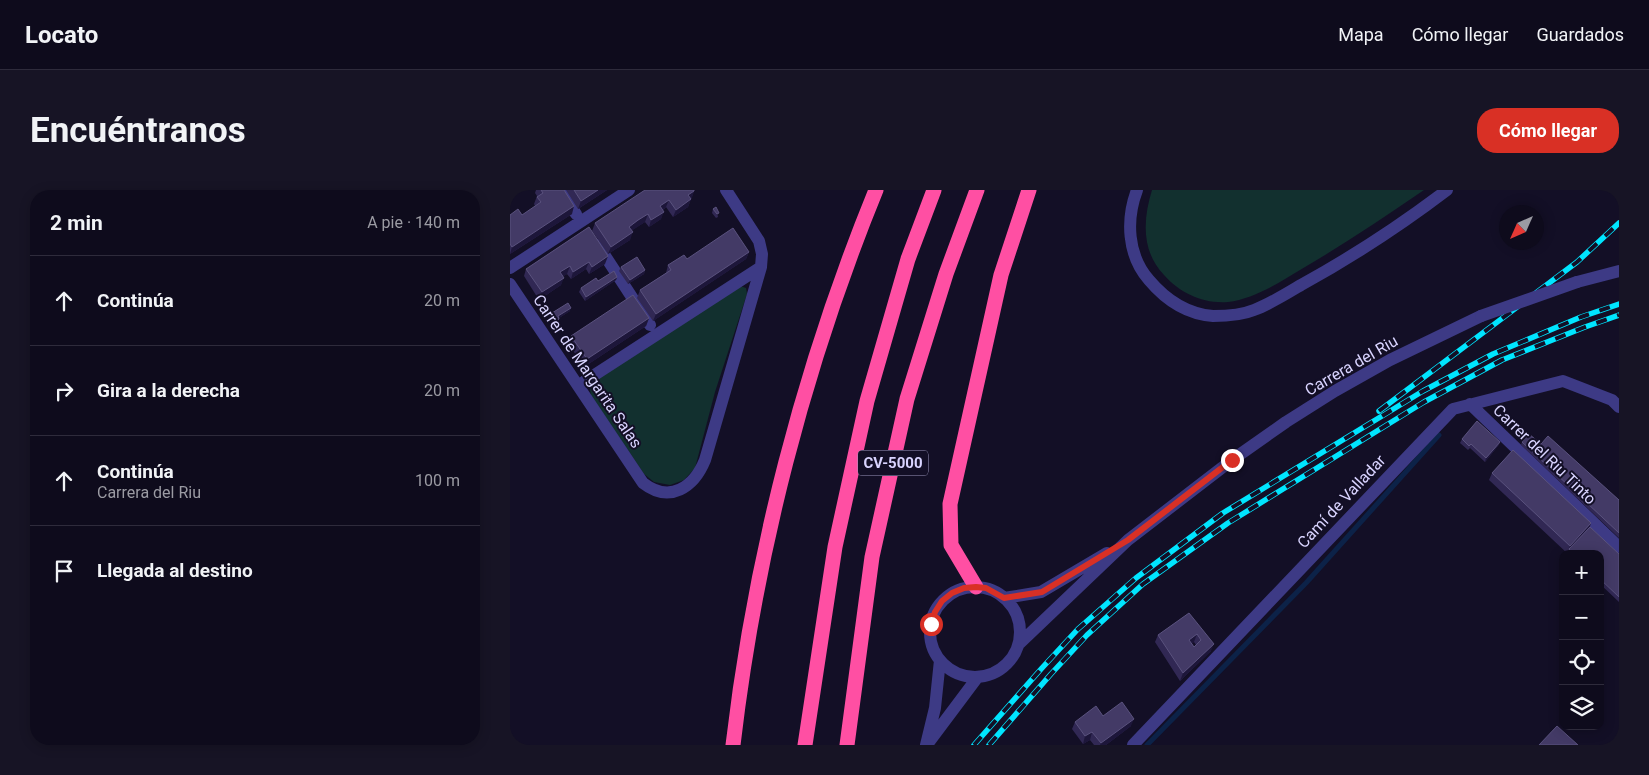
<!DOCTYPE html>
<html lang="es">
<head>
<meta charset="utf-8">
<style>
  :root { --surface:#0e0b1c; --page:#171425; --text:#f1f3f6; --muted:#9b9ba3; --line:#2e2b3b; --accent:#d93025 }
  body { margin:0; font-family:Roboto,sans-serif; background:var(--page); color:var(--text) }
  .controls { position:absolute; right:15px; bottom:15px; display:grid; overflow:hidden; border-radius:10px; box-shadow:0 2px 12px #0003 }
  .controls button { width:45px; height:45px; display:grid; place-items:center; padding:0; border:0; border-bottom:1px solid var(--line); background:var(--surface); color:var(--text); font:25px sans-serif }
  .compass { position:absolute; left:989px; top:15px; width:45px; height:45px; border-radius:50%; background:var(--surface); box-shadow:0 2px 12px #0003; rotate:225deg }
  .stop { position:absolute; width:15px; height:15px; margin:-11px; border:4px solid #d93025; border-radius:50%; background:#fff }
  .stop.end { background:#d93025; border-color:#fff; box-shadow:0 1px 5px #0008 }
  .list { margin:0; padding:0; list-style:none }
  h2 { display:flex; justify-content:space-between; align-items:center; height:65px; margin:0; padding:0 20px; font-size:21px }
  h2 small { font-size:16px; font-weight:400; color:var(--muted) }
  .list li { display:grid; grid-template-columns:32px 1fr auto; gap:15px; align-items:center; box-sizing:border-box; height:90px; padding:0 20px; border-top:1px solid var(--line) }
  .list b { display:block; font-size:19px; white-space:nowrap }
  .list p { margin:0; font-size:16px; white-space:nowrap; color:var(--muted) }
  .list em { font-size:16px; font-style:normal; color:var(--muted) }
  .icon { flex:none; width:28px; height:28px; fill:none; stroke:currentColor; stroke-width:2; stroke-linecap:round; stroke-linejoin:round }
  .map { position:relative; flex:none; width:1109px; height:555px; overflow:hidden; border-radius:20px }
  header { display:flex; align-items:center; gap:30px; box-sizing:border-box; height:70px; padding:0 25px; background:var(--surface); border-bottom:1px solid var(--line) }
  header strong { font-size:24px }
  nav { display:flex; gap:28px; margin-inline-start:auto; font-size:18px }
  .intro { display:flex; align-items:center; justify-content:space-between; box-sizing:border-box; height:120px; padding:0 30px }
  h1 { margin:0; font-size:35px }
  .button { padding:12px 22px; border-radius:20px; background:var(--accent); color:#fff; font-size:18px; font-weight:700 }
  main { display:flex; gap:30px; padding:0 30px }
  aside { flex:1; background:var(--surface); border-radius:20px; box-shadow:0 2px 12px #0003 }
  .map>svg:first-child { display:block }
  .green { fill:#12302f }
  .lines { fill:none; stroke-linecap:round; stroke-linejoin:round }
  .stream { stroke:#0c2248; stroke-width:5 }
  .minor { stroke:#3d3a85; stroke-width:12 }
  .highway { stroke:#ff4fa3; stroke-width:15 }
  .rail-casing { stroke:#00e5ff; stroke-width:5.5 }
  .rail { stroke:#130f26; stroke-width:4; stroke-dasharray:11; stroke-linecap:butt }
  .minor-bridge { stroke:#3d3a85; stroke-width:12 }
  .wall { fill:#312854; fill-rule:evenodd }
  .shaded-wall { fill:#1d163a }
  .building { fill:#433a66; stroke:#5a527e; fill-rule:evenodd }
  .route { stroke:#d93025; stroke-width:6 }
  .labels { text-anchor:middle; stroke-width:4; stroke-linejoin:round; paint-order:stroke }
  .shield { fill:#130f26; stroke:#9e99be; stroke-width:1 }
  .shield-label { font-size:15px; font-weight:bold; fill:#d9d4ff }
  .street-label { font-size:16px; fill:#d9d4ff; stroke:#130f26 }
</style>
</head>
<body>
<header>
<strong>Locato</strong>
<nav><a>Mapa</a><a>Cómo llegar</a><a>Guardados</a></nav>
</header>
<div class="intro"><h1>Encuéntranos</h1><a class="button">Cómo llegar</a></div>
<main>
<aside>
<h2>2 min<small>A pie · 140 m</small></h2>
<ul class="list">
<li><svg class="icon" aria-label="ahead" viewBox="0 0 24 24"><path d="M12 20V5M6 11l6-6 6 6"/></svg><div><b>Continúa</b></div><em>20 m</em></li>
<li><svg class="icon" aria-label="right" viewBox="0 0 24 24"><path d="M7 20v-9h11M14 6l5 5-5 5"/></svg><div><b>Gira a la derecha</b></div><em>20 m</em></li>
<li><svg class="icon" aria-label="ahead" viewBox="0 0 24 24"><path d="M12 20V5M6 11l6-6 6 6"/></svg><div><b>Continúa</b><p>Carrera del Riu</p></div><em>100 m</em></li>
<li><svg class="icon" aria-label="arrive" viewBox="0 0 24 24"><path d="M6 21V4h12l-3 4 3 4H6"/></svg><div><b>Llegada al destino</b></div></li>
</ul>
</aside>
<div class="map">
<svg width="1109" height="555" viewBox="0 0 1109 555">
  <rect width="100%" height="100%" fill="#130f26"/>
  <path class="green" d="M642,0H914C873,28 833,55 790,80C769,93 743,109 718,112C693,114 670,103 654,85C631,61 633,29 642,0Z
    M230,96L236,98L237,104L205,202L185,278L174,290L160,295L144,292L134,284L81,205L80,200L85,191Z"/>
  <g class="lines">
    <path class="stream" d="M637,555L796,393L929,245"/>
    <path class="minor" d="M50,0L66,24
      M627,0C616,29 617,65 639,90C655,109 677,124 703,126C716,126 732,125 744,120C760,114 776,104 791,95C842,67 891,35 937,0
      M88,55L140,135
      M0,78L119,0
      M1067,92L1109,81
      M0,94L133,293C160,314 184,297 195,270L251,77L252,64L249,51L216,0
      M69,195L251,77
      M960,214L1109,357
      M420 442a45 45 0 1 1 90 0a45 45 0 1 1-90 0Z
      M494,408L531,402L597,363
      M509,454L618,350L722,270L776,232L825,201L880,170L971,126
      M419,552L467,488
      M416,555L425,518L430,470
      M623,555L943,219L1053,191L1102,210L1109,217"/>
    <path class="highway" d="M466,397L441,355L440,314L491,85L519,0
      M223,555C245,366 294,176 366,0
      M295,555L325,357L357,211L398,69L424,0
      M337,555L362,367L397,209L436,84L467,0"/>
    <g class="rail-casing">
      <path id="rail" d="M869,221L1067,72L1109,33
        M464,555L532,478L568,439L626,388L713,323L913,201L983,164L1071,127L1109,114
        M479,555L541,484L577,445L633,394L718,333L914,212L992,170L1075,137L1109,125"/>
    </g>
    <use href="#rail" class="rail"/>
    <path class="minor-bridge" d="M971,126L1067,92"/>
  </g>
  <path class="wall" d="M26,0H54L62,24L0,64V25H12L25,16L24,14L27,6L25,3Z
    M56,0H97L68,19Z
    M184,1L178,17L163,27L156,17L153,20L151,29L139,37L135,32L122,40L120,50L98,64L82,41L85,33Z
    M206,17L208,27L206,28L202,23L203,19Z
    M79,37L95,74L79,84L76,79L61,89L57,84L53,86L51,95L29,110L14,86L16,79Z
    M239,62L236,69L143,131L127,108L130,100L156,83L158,75L177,69Z
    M111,77L135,80L134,84L118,94L109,81Z
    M107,87L106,90L75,111L69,102L71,98L88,91Z
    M60,121L49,128V129L48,133L46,134L41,127L42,123Z
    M139,128L136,136L74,177L58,153L61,146Z
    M952,249L990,252L988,256L975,272L960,258L958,260L950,253Z
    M1012,252L1031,254L1109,310V348L1011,255Z
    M982,283L1080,337L1109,364V412L1090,394V364H1058L979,290Z
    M679,423L701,461L670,491L645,452L648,445ZM684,452L686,455L684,457L682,453Z
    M593,526L621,536L596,555H584L580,550L573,554L562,539L565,532Z"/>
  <path class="shaded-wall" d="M88,0H97L68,19L71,11Z
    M184,1L182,8L176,12L178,5Z
    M181,9L178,17L163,27L166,20Z
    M159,10L156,17L147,24L150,16Z
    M64,16L62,24L0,64L2,57Z
    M154,22L151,29L139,37L141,30Z
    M138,24L135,32L117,44L119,37Z
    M123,42L120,50L98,64L101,57Z
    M239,62L236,69L143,131L146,124Z
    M98,66L95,74L79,84L82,77Z
    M79,72L76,79L61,89L63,82Z
    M60,76L57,84L48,90L50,82Z
    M135,80L134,84L118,94L120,90Z
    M107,87L106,90L75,111L76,107Z
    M54,88L51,95L29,110L32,102Z
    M61,118L60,121L46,130L48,126Z
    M139,128L136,136L74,177L77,169Z
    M990,252L988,256L975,272L976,268Z
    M1081,333L1079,340L1059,359L1060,356Z
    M687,444L684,452L677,457L679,450Z
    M704,454L701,461L670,491L673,483Z
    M624,529L621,536L596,555H590L591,553Z
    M582,542L580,550L573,554L575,546Z"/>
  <path class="building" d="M31,0H54L64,16L2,57L0,54V25L8,19L12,25L31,12L27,7L33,3Z
    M64,0H88L71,11Z
    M135,0H184V1L178,5L181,9L166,20L159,10L150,16L154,22L141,30L138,24L128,30L119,37L123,42L101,57L85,33Z
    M206,17L209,23L207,24L203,19Z
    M79,37L98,66L82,77L79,72L63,82L60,76L50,82L54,88L32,102L16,79Z
    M223,38L239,62L146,124L130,100L161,80L158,75L174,65L177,69Z
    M127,67L135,80L120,90L111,77Z
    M104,81L107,87L76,107L71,98L86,88L88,91Z
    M123,105L139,128L77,169L61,146Z
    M58,113L61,118L48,126L49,129L47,130L42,123Z
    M967,231L990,252L976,268L961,254L959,256L952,249Z
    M1019,244L1031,254L1038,246L1109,310V343L1012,252Z
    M1003,260L1081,333L1060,356L982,283Z
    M1080,337L1109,364V407L1090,389V364H1063L1059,359Z
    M679,423L704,454L673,483L648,445ZM687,444L691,450L684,457L679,450Z
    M612,512L624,529L591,553L582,542L575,546L565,532L586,516L593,526Z
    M1047,536L1068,555H1029Z"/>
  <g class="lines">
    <path class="route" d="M421,434L425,422L432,411L442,403L454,398L466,397L476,398L494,408L532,402L618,350L722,270"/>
  </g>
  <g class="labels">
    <rect class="shield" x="348" y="260.5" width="70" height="25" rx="4"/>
    <g class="shield-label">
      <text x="383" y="278">CV-5000</text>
    </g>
    <g class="street-label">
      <text transform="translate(841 175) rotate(-30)" y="6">Carrera del Riu</text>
      <text transform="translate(78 181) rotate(56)" y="6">Carrer de Margarita Salas</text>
      <text transform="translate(1035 264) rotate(44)" y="6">Carrer del Riu Tinto</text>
      <text transform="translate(831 311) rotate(-47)" y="6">Camí de Valladar</text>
    </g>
  </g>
</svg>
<div class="controls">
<button>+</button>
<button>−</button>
<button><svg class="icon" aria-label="locate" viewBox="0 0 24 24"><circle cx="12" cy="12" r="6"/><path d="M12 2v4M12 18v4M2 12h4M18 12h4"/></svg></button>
<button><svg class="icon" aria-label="layers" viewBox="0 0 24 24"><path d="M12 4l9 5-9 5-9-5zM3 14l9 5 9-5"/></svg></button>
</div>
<svg class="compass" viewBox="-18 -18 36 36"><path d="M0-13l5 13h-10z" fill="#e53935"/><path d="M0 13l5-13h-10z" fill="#9b9ba3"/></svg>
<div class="stop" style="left:421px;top:434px"></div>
<div class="stop end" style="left:722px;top:270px"></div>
</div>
</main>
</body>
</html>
